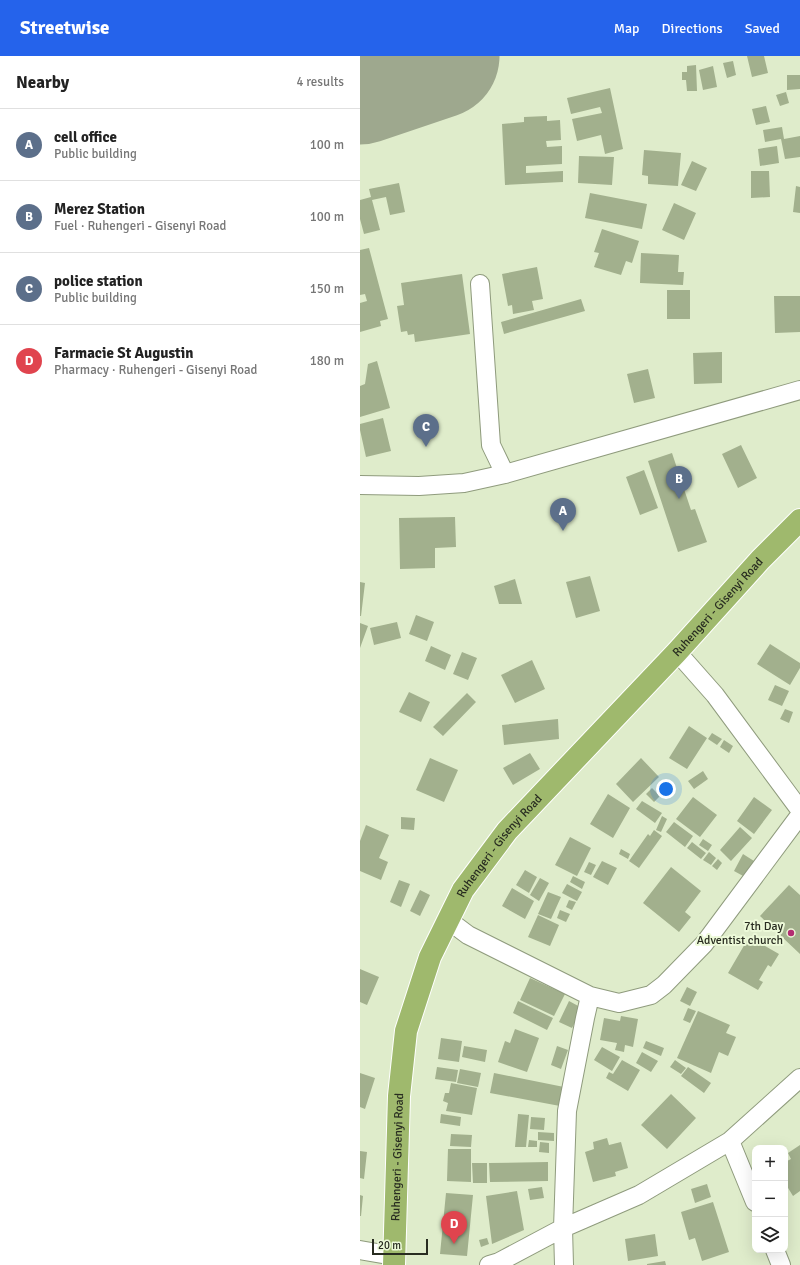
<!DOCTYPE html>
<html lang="en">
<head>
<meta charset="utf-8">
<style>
  :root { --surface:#fff; --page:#f2f2f2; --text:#222; --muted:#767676; --line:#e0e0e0; --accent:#2563eb }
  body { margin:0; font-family:Signika,sans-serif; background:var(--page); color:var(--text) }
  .controls { position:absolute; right:12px; bottom:12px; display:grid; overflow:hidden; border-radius:8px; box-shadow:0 4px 16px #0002 }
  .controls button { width:36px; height:36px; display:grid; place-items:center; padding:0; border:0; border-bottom:1px solid var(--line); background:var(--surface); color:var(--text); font:20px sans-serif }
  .scale { position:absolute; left:12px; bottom:10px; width:56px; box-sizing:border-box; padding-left:4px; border:2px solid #282c20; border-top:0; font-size:11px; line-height:14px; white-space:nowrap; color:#282c20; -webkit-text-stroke:3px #ecf9d8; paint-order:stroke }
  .you { position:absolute; left:306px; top:733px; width:14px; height:14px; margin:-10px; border:3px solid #fff; border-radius:50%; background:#1a73e8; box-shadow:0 0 0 6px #1a73e833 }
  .badge { display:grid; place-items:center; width:26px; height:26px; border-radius:50%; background:var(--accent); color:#fff; font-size:13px; font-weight:700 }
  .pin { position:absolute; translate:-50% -33px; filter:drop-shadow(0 1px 2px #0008) }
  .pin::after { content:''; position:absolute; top:21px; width:14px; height:12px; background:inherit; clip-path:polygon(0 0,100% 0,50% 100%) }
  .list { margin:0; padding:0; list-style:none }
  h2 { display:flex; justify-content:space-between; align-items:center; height:52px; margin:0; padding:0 16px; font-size:17px }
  h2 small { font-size:13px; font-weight:400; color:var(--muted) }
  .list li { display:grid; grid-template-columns:26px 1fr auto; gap:12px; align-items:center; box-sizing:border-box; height:72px; padding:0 16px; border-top:1px solid var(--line) }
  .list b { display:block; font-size:15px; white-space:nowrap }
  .list p { margin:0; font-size:13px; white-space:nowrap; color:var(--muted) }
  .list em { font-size:13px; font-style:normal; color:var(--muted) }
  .icon { flex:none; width:22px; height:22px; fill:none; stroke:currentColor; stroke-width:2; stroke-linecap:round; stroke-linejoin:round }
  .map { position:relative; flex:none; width:440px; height:1209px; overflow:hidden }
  header { display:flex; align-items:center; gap:24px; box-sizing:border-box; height:56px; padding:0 20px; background:var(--accent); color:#fff }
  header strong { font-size:19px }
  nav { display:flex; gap:22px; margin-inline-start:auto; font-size:14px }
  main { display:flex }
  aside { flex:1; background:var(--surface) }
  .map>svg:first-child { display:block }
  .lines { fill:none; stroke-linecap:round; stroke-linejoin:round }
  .runway { stroke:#9ea88e; stroke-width:125 }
  .building { fill:#a2b08d }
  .street-casing { stroke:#8f9b7d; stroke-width:20 }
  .highway-casing { stroke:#fff; stroke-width:24 }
  .street { stroke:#fff; stroke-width:18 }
  .highway { stroke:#9fb96d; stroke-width:22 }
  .poi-dot { fill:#b32d72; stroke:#ecf9d8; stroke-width:1.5 }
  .labels { text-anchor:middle; stroke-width:4; stroke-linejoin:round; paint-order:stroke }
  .street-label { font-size:12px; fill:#282c20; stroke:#ecf9d8 }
  .poi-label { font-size:12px; fill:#282c20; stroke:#ecf9d8; text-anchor:end }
</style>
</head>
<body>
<header>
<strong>Streetwise</strong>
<nav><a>Map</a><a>Directions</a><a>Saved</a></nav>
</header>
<main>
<aside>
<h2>Nearby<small>4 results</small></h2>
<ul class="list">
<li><span class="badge" style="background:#5c6f8a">A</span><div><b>cell office</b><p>Public building</p></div><em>100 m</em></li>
<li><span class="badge" style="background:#5c6f8a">B</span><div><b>Merez Station</b><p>Fuel · Ruhengeri - Gisenyi Road</p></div><em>100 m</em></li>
<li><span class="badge" style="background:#5c6f8a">C</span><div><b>police station</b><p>Public building</p></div><em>150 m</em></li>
<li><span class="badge" style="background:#e0444e">D</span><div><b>Farmacie St Augustin</b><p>Pharmacy · Ruhengeri - Gisenyi Road</p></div><em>180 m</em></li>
</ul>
</aside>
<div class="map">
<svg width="440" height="1209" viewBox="0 0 440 1209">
  <rect width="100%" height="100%" fill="#dfeccb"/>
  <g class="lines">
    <path class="runway" d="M0,26L77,0"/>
  </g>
  <path class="building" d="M387,0H404L408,17L392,21Z
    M373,5L376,19L367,22L363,7Z
    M336,9L337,35H327L326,24H322V16H327V10Z
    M353,10L357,31L343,34L339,14Z
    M427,19H440V33L427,34Z
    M250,32L263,93L245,98L241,79L217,85L212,63L242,57L240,51L211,58L207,42Z
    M426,36L429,47L420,50L416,39Z
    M406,50L410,66L396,69L392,53Z
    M187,60V65L200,64L201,84L186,85L187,91L202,90V108L166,110V117L203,115V126L145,129L142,68L164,66V61Z
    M422,71L424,83L440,80V101L425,103L421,83L405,86L403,74Z
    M417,90L419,107L400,110L398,93Z
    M284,94L321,97L318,130L288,128V120L282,119Z
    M219,100L254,101L252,129L218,127Z
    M332,105L347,112L336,135L321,129Z
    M391,115H409L410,141L391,142Z
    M39,127L45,156L30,159L26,141L12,144L20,174L4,178L0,163V144L11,141L9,133Z
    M436,130L440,131V157L433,156Z
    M230,137L287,148L282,173L225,162Z
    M314,147L336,157L324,184L302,174Z
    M242,173L279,185L272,207L266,205L261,219L234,211L239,197L234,196Z
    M9,192L28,263L20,265L21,270L0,276V247L7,245L5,238L0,239V194Z
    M281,197L319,199L318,216H324L323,229L280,227Z
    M177,211L183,243L172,245L174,254L153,258L152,249L148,250L142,218Z
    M102,218L110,278L55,286L54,278L48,279L47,275L41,276L37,250L44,249L41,227Z
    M307,234H330V263H307Z
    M414,240H440V276L415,277Z
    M221,243L225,255L144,278L141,266Z
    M362,296V327L334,328L333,297Z
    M17,305L30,352L0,361V330L5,328L8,308Z
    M288,313L295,342L274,347L267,318Z
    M23,362L31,395L6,401L0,374V368Z
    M381,389L397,422L378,432L362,398Z
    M312,397L331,454L335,453L347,486L318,496L288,405Z
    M284,414L298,452L280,459L266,421Z
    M95,461L96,491L75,492V512L40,513L39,462Z
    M230,520L240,555L216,562L206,526Z
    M155,523L162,548H139L134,530Z
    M0,526L5,527L1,560H0Z
    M56,559L74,566L67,585L49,578Z
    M37,566L41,582L14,589L10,572Z
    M0,567L8,570L0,592Z
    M410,588L440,607V612L430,629L397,608Z
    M71,590L91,599L85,614L65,605Z
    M102,596L117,602L108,624L93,618Z
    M172,604L185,633L155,647L141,619Z
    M415,629L429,635L422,650L408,644Z
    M49,636L70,646L61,666L39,656Z
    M107,637L116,646L83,680L73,671Z
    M425,653L433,656L429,667L420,663Z
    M198,663L199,683L144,689L142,669Z
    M329,670L347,682L327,713L309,702Z
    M352,677L362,683L357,689L348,683Z
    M364,684L373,690L369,697L360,691Z
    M170,697L180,713L153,729L143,712Z
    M70,702L98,714L84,746L56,734Z
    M281,702L299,721L273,746L256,728Z
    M343,715L348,723L334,733L328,725Z
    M292,732L300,740L294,746L286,738Z
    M248,738L270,752L253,782L230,768Z
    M333,741L357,759L340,781L316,763Z
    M394,741L412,754L394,778L377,765Z
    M282,745L302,757L295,767L276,753Z
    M302,760L307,763L301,776L296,774Z
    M41,761L55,762L54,774L41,773Z
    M314,766L333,780L325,791L306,776Z
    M6,769L29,779L19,802L28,806L21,824L0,815V785Z
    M380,771L392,782L371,805L360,794Z
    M294,774L302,780L279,812L269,805L288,778L290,780Z
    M210,781L231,792L217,820L195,809Z
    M343,783L352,789L348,795L339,789Z
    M332,786L346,797L341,803L327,792Z
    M261,793L270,798L268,803L259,798Z
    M349,796L356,802L351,809L343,804Z
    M383,798L394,805L385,821L374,815Z
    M358,803L362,807L357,814L352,810Z
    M242,805L257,812L248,829L233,821Z
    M229,806L236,809L231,819L224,816Z
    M311,811L341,835L325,856L331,861L319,876L283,847Z
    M165,814L177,821L169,837L156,829Z
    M213,820L225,826L222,833L210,826Z
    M180,822L189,827L179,845L170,839Z
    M39,824L50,828L41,851L30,846Z
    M207,828L222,836L217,845L202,837Z
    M429,829L440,839V898L400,860Z
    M152,832L174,845L165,863L142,850Z
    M60,834L70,839L60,860L50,855Z
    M188,836L201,841L191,863L178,858Z
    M209,844L216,846L212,854L206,851Z
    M200,854L210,858L206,866L197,862Z
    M178,859L199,869L190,890L168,881Z
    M389,881L419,898L411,911L408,909L399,924L403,926L398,934L368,917Z
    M0,913L19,921L7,949L0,946Z
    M170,922L205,938L194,960L160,944Z
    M327,931L337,936L330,950L320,945Z
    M158,945L193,962L187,974L153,957Z
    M209,945L222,952L212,972L199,966Z
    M328,952L336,955L330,967L323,964Z
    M338,955L370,969L366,977L376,981L368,1000L359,996L351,1017L317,1002Z
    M261,960L278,963L273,991L265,989L264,996L255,994L257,987L240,984L244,962L260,965Z
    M155,973L179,982L167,1016L138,1006L145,985L150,987Z
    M81,982L102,985L99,1006L78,1003Z
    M286,985L304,992L301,1000L283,992Z
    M104,990L127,994L125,1006L102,1001Z
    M197,990L208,994L201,1013L191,1009Z
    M242,991L260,1001L252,1015L234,1004Z
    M282,996L298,1005L291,1016L276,1007Z
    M262,1004L280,1014L268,1035L246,1022L249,1016L253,1018Z
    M315,1004L326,1012L321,1018L310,1011Z
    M77,1011L98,1014L96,1026L75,1023Z
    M328,1011L351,1027L344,1037L321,1020Z
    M100,1013L121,1017L118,1031L97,1027Z
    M0,1017L15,1022L5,1053L0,1051Z
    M134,1017L204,1031L200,1050L130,1037Z
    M91,1027L117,1032L112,1059L86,1055L88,1047L83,1045L85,1037H89Z
    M311,1038L336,1062L307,1093L281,1069Z
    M81,1058L101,1061L100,1070L80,1067Z
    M158,1058L169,1059L166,1091H155Z
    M171,1061L185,1062L184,1074L170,1073Z
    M178,1076L194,1077V1085L178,1084Z
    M91,1078L112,1079L111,1091L90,1090Z
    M247,1082L249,1089L261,1086L268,1112L255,1116L256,1120L233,1126L225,1096L234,1093L233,1086Z
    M169,1084L177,1085V1091H168Z
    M180,1086L189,1087V1097L179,1096Z
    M440,1089V1135L433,1140L425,1127V1106L431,1103L428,1097Z
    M88,1093H111V1126L87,1125Z
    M0,1095L7,1096L4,1123L0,1122Z
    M188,1106V1125L130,1126L129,1107Z
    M112,1107H127V1127H113Z
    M347,1128L351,1141L335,1147L331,1133Z
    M182,1131L184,1142L170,1144L168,1133Z
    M157,1135L164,1174L132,1188L126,1140Z
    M86,1137L113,1139L107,1200L80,1198Z
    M0,1139L3,1140L1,1160H0Z
    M353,1146L369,1196L342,1205L335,1182L329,1184L321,1156Z
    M295,1178L298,1200L268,1205L265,1183Z
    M127,1182L129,1188L121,1191L119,1184Z
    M305,1205L306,1209H287V1208Z"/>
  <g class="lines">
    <g class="street-casing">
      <path id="street" d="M145,418L440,334
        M0,429L59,430L104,427L145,418L131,389L120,228
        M317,596L355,639L440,754
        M88,864L108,879L230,940L259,947L291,939L304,929L344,888L440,759
        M370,1085L395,1146
        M0,1194L34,1200
        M415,1194L421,1209
        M129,1209L139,1206L203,1172L279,1139L370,1085L440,1022
        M204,1209L203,1172L207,1055L225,962L230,940"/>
    </g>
    <g class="highway-casing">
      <g id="highway">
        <path id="s1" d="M34,1209L39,1040L46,975L70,901L103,834L147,775L317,596L400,504L440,464"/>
      </g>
    </g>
    <use href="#street" class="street"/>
    <use href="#highway" class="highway"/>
  </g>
  <circle class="poi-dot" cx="431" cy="877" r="4"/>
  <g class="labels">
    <g class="street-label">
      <text dy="4" stroke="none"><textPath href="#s1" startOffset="768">Ruhengeri - Gisenyi Road</textPath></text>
      <text dy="4" stroke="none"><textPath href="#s1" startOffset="444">Ruhengeri - Gisenyi Road</textPath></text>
      <text dy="4" stroke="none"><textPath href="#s1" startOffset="108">Ruhengeri - Gisenyi Road</textPath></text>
    </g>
    <g class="poi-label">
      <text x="423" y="874">7th Day<tspan x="423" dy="14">Adventist church</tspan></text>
    </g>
  </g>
</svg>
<div class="controls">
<button>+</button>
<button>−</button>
<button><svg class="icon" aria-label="layers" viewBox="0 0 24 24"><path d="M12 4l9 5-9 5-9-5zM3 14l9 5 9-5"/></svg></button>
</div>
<div class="scale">20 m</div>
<div class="you"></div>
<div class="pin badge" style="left:203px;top:475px;background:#5c6f8a">A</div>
<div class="pin badge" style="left:319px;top:443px;background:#5c6f8a">B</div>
<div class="pin badge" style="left:66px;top:391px;background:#5c6f8a">C</div>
<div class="pin badge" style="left:94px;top:1188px;background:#e0444e">D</div>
</div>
</main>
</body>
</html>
